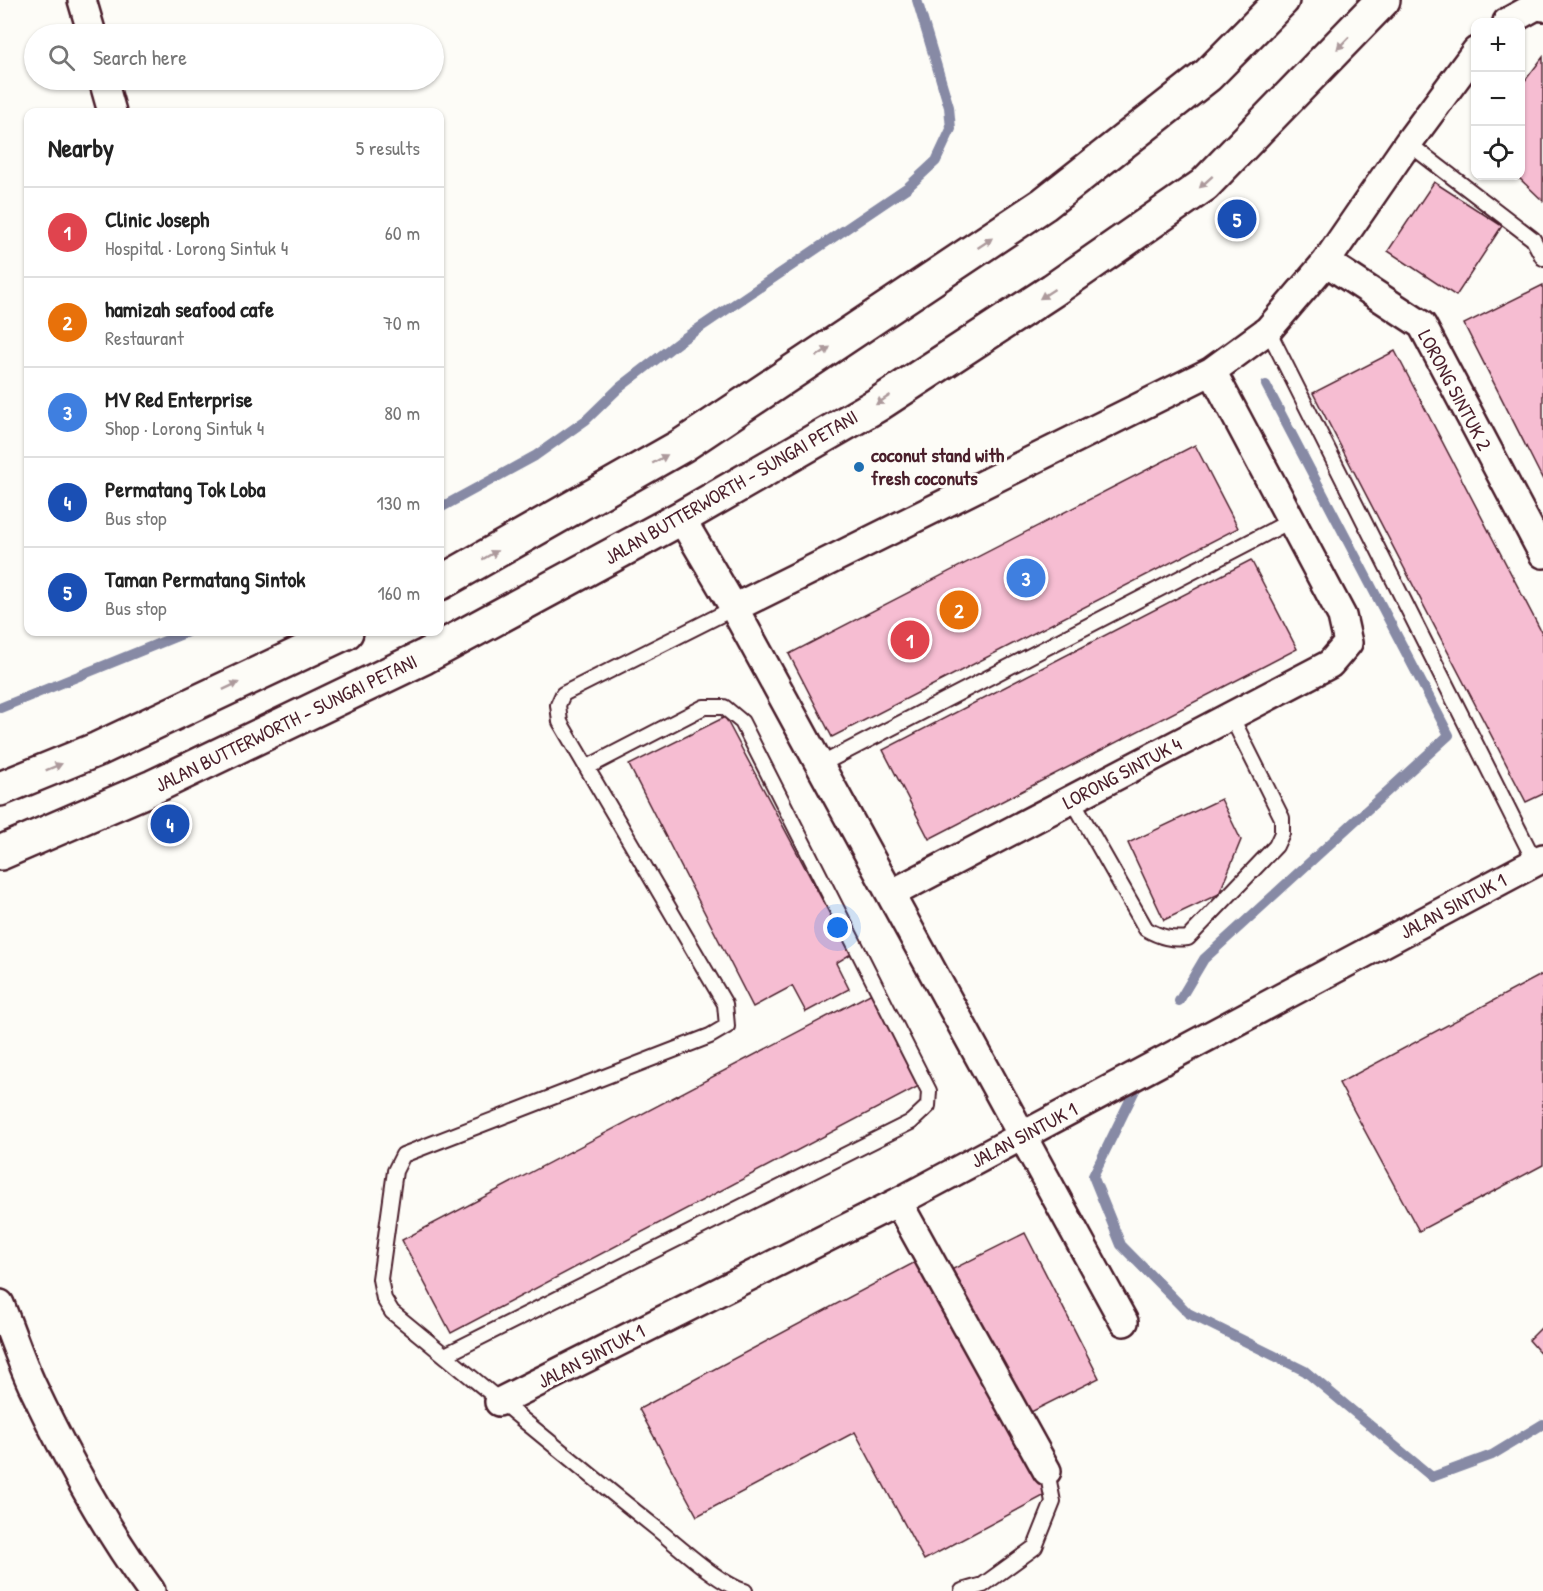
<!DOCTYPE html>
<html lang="en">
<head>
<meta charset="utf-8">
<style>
  :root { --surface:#fff; --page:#f6f6f6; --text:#222; --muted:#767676; --line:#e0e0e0; --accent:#1f6fb2 }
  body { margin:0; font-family:"Patrick Hand",sans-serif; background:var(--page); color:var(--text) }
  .controls { position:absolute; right:18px; top:18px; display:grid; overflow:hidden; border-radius:12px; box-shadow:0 2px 4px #0004 }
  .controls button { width:54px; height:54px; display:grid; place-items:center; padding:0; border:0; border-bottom:2px solid var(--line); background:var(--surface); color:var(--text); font:30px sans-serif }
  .you { position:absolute; left:838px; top:928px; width:21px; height:21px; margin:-15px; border:4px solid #fff; border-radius:50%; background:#1a73e8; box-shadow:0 0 0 9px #1a73e833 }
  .badge { display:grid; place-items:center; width:39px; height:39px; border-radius:50%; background:var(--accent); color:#fff; font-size:20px; font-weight:700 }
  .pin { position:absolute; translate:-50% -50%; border:3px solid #fff; box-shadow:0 2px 6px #0006 }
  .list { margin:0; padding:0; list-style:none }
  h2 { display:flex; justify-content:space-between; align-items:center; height:78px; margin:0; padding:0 24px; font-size:26px }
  h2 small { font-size:20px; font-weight:400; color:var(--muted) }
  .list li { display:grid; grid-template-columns:39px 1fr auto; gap:18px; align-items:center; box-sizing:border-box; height:90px; padding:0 24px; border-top:2px solid var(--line) }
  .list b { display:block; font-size:22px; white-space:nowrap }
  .list p { margin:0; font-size:20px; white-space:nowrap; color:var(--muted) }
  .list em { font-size:20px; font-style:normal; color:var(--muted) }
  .icon { flex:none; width:33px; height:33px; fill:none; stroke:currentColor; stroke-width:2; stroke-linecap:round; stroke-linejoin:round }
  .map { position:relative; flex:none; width:1543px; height:1591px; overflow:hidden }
  .search { position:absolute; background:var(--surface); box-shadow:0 2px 4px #0004; left:24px; top:24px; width:420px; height:66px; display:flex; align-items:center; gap:15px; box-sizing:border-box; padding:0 21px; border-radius:33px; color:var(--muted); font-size:22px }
  .panel { position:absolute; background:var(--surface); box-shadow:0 2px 4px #0004; left:24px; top:108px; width:420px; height:528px; border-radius:12px }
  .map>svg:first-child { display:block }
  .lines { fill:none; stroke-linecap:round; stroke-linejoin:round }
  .stream { stroke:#878aa5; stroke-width:10 }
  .building { fill:#f6bdd2; stroke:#4a1f2b; stroke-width:1.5 }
  .service-casing { stroke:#4a1f2b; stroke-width:18 }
  .minor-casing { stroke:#4a1f2b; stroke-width:32 }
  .trunk-casing { stroke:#4a1f2b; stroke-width:38 }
  .service { stroke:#fdfcf7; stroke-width:14 }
  .minor { stroke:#fdfcf7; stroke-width:27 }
  .trunk { stroke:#fdfcf7; stroke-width:33 }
  .oneway { fill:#ac999b }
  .poi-dot { fill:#1f6fb2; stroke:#fdfcf7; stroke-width:2 }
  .labels { text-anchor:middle; stroke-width:6; stroke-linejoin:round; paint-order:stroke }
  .street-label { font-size:20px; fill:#4a1f2b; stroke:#fdfcf7 }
  .poi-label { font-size:20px; font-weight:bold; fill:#4a1f2b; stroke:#fdfcf7; text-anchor:start }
</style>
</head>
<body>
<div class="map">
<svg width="1543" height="1591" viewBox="0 0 1543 1591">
  <rect width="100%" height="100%" fill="#fdfcf7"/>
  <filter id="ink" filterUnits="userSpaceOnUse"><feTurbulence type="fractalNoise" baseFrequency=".0167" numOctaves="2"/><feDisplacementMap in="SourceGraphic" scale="12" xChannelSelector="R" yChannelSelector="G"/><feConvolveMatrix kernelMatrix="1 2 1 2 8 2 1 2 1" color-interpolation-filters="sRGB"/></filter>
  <g filter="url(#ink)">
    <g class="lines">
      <path class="stream" d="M440,508L535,456L586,420L619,388L680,341L908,187L936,161L951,129L949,107L917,0
        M0,708L187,632
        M1179,1001L1204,959L1449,735L1266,385
        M1136,1088L1093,1176L1121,1245L1188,1313L1305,1371L1432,1477L1492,1455L1543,1424"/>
    </g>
    <path class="building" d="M1543,57V201L1517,176H1520V87Z
      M1434,182L1502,226L1456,296L1388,251Z
      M1543,285V480L1464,324Z
      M1395,351L1543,635V794L1526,802L1313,393Z
      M1195,445L1238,528L832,737L789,654Z
      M1251,560L1297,649L929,839L883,750Z
      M725,717L851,954L836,963L849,989L806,1012L792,986L753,1007L629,765Z
      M1221,799L1241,840L1219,894L1164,920L1128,843Z
      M1543,974V1165L1419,1231L1339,1083Z
      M872,993L921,1085L451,1333L402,1240Z
      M1025,1233L1099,1378L1023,1416L951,1270Z
      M923,1258L1049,1493L924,1560L855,1432L697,1516L639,1409Z
      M1543,1326V1356L1529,1340Z"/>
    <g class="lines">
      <g class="service-casing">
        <path id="service" d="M1408,143L1533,239L1543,258
          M1268,330L1535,862
          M734,608L563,694L558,705L560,722L725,1004L727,1026L710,1036L403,1155L395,1171L380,1279L384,1299L392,1312C480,1384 567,1457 656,1528C677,1545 722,1586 745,1591
          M820,765L1292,520
          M1072,799L1146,929C1160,937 1171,940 1188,938L1276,846L1282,833V818L1231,716
          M445,1355L911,1122L928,1106L929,1091L742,722L724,707H704L588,767
          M962,1591L983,1585L1035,1547L1053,1502L1047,1471"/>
      </g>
      <g class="minor-casing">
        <path id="minor" d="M82,0L92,34
          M1507,22L1536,6L1543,7
          M103,80L112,112
          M1326,262L1422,325L1543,554
          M681,518L734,608L1124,1322
          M734,608L1212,371L1268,330L1326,262L1408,143L1476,51
          M891,894L1330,664L1348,643L1342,616L1212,371
          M898,1202L1047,1471
          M0,1304C11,1331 20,1359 32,1385C66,1457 104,1527 151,1591
          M499,1402L898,1202L1543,858"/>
      </g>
      <g class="trunk-casing">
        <path id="trunk" d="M440,583L683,445L1044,204L1208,75L1282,0
          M0,789L98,749L346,632
          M0,853L153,787L424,657L681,518L877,405L1053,290L1204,185L1383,0"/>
      </g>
      <use href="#service" class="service"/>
      <use href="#minor" class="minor"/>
      <use href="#trunk" class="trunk"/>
    </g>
    <defs><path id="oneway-solid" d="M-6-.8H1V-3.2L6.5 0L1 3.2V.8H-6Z" transform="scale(1.5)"/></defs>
    <g class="oneway">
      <use href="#oneway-solid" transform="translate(1343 43) rotate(134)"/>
      <use href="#oneway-solid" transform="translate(1206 182) rotate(138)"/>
      <use href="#oneway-solid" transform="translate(985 243) rotate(-34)"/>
      <use href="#oneway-solid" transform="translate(1047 294) rotate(147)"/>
      <use href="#oneway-solid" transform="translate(823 352) rotate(-34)"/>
      <use href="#oneway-solid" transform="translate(883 400) rotate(147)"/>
      <use href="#oneway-solid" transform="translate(660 459) rotate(-30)"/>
      <use href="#oneway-solid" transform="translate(490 555) rotate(-30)"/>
      <use href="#oneway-solid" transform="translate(231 686) rotate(-25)"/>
      <use href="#oneway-solid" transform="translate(54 767) rotate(-22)"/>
    </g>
  </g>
  <circle class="poi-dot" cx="859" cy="467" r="6"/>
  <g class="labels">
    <g class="street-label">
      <text transform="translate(1455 390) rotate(62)" y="7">LORONG SINTUK 2</text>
      <text transform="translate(731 487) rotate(-30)" y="7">JALAN BUTTERWORTH - SUNGAI PETANI</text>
      <text transform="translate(286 723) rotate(-26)" y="7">JALAN BUTTERWORTH - SUNGAI PETANI</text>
      <text transform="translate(1122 773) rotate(-28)" y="7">LORONG SINTUK 4</text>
      <text transform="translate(1453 906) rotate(-28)" y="7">JALAN SINTUK 1</text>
      <text transform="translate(1024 1135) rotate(-28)" y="7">JALAN SINTUK 1</text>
      <text transform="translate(591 1356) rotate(-27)" y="7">JALAN SINTUK 1</text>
    </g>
    <g class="poi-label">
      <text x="871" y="462">coconut stand with<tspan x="871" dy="23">fresh coconuts</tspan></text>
    </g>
  </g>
</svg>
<div class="controls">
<button>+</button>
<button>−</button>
<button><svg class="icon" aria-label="locate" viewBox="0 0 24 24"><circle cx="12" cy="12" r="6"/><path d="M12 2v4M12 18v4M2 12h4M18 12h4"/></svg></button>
</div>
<div class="you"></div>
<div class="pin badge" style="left:910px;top:640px;background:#e0444e">1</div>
<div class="pin badge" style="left:959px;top:610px;background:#e8710a">2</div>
<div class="pin badge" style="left:1026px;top:578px;background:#3f7fe0">3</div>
<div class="pin badge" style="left:170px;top:824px;background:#1a4fb4">4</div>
<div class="pin badge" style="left:1237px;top:219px;background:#1a4fb4">5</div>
<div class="search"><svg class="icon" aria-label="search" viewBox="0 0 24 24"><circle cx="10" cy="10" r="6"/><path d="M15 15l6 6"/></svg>Search here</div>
<section class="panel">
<h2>Nearby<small>5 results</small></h2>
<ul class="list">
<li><span class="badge" style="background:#e0444e">1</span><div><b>Clinic Joseph</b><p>Hospital · Lorong Sintuk 4</p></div><em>60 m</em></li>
<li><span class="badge" style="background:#e8710a">2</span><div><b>hamizah seafood cafe</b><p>Restaurant</p></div><em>70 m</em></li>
<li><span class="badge" style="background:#3f7fe0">3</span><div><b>MV Red Enterprise</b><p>Shop · Lorong Sintuk 4</p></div><em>80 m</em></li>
<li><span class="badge" style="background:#1a4fb4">4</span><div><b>Permatang Tok Loba</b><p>Bus stop</p></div><em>130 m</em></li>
<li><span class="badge" style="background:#1a4fb4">5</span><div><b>Taman Permatang Sintok</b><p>Bus stop</p></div><em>160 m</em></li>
</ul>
</section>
</div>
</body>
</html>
